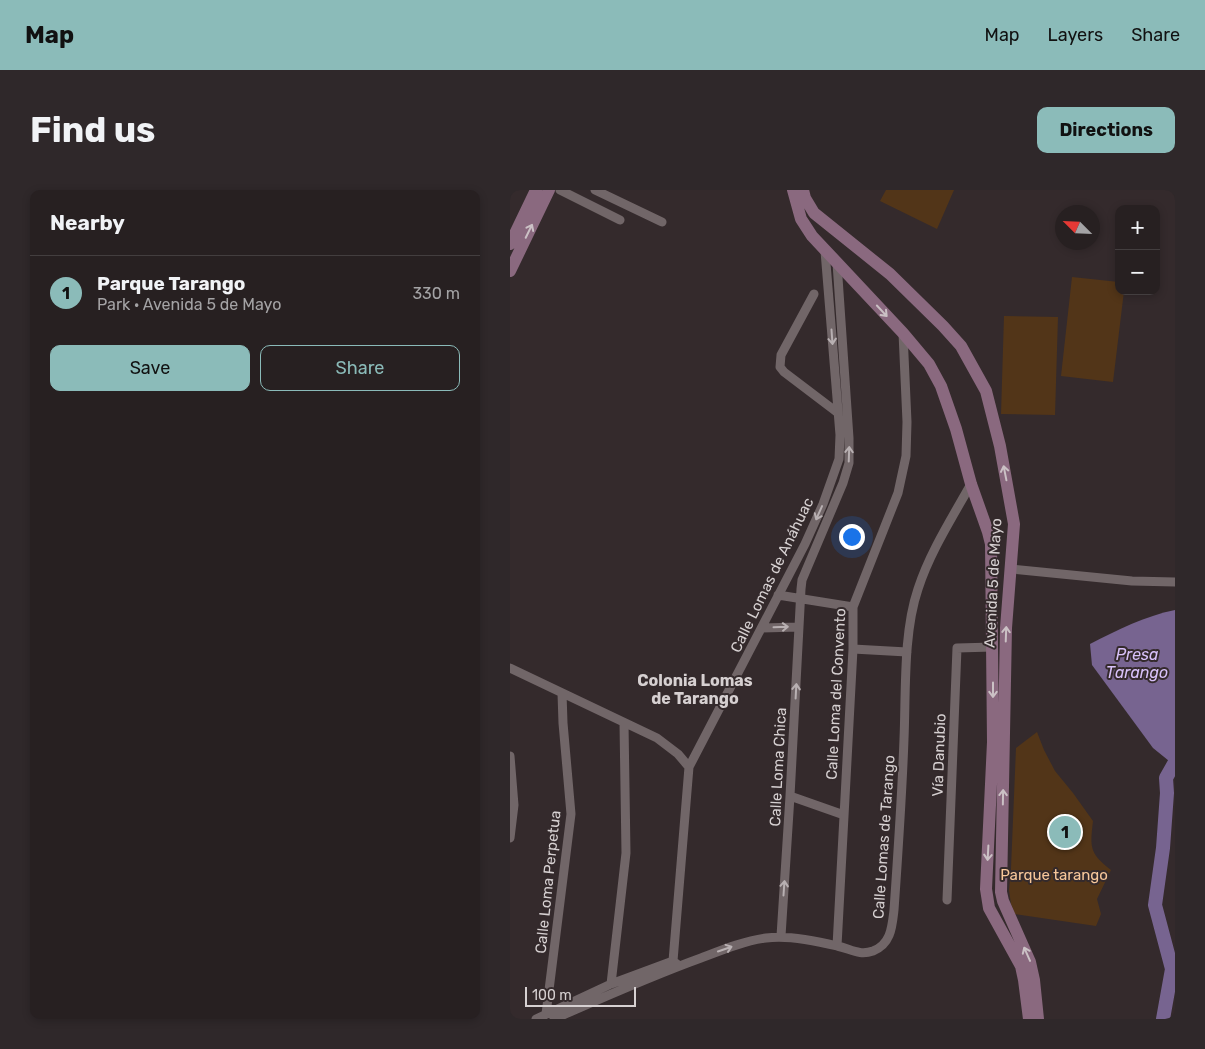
<!DOCTYPE html>
<html lang="en">
<head>
<meta charset="utf-8">
<style>
  :root { --surface:#272021; --page:#2f282a; --text:#f1f3f6; --muted:#a4a3a5; --line:#433e3f; --accent:#8bbbb9 }
  body { margin:0; font-family:Rubik,sans-serif; background:var(--page); color:var(--text) }
  .controls { position:absolute; right:15px; top:15px; display:grid; overflow:hidden; border-radius:10px; box-shadow:0 2px 8px #0003 }
  .controls button { width:45px; height:45px; display:grid; place-items:center; padding:0; border:0; border-bottom:1px solid var(--line); background:var(--surface); color:var(--text); font:25px sans-serif }
  .compass { position:absolute; left:545px; top:15px; width:45px; height:45px; border-radius:50%; background:var(--surface); box-shadow:0 2px 8px #0003; rotate:294deg }
  .scale { position:absolute; left:15px; bottom:12px; width:111px; box-sizing:border-box; padding-left:5px; border:2px solid #d6d0d1; border-top:0; font-size:14px; line-height:18px; white-space:nowrap; color:#d6d0d1; -webkit-text-stroke:4px #342a2c; paint-order:stroke }
  .you { position:absolute; left:341px; top:346px; width:18px; height:18px; margin:-12px; border:4px solid #fff; border-radius:50%; background:#1a73e8; box-shadow:0 0 0 8px #1a73e833 }
  .badge { display:grid; place-items:center; width:32px; height:32px; border-radius:50%; background:var(--accent); color:#111; font-size:16px; font-weight:700 }
  .pin { position:absolute; translate:-50% -50%; border:2px solid #fff; box-shadow:0 1px 5px #0006 }
  .list { margin:0; padding:0; list-style:none }
  h2 { display:flex; justify-content:space-between; align-items:center; height:65px; margin:0; padding:0 20px; font-size:21px }
  h2 small { font-size:16px; font-weight:400; color:var(--muted) }
  .list li { display:grid; grid-template-columns:32px 1fr auto; gap:15px; align-items:center; box-sizing:border-box; height:75px; padding:0 20px; border-top:1px solid var(--line) }
  .list b { display:block; font-size:19px; white-space:nowrap }
  .list p { margin:0; font-size:16px; white-space:nowrap; color:var(--muted) }
  .list em { font-size:16px; font-style:normal; color:var(--muted) }
  .actions { display:flex; gap:10px; padding:15px 20px }
  .actions a { flex:1; padding:11px 0; border:1px solid var(--accent); border-radius:10px; text-align:center; font-size:18px; color:var(--accent) }
  .actions .main { background:var(--accent); color:#111 }
  .map { position:relative; flex:none; width:665px; height:829px; overflow:hidden; border-radius:10px }
  header { display:flex; align-items:center; gap:30px; box-sizing:border-box; height:70px; padding:0 25px; background:var(--accent); color:#111 }
  header strong { font-size:24px }
  nav { display:flex; gap:28px; margin-inline-start:auto; font-size:18px }
  .intro { display:flex; align-items:center; justify-content:space-between; box-sizing:border-box; height:120px; padding:0 30px }
  h1 { margin:0; font-size:35px }
  .button { padding:12px 22px; border-radius:10px; background:var(--accent); color:#111; font-size:18px; font-weight:700 }
  main { display:flex; gap:30px; padding:0 30px }
  aside { flex:1; background:var(--surface); border-radius:10px; box-shadow:0 2px 8px #0003 }
  .map>svg:first-child { display:block }
  .green { fill:#523518 }
  .water { fill:#776490 }
  .lines { fill:none; stroke-linecap:round; stroke-linejoin:round }
  .river { stroke:#776490; stroke-width:14 }
  .street { stroke:#716668; stroke-width:9 }
  .secondary { stroke:#8a697f; stroke-width:12 }
  .oneway { stroke:#cbc1c5 }
  .oneway2 { stroke:#b8b0b2 }
  .labels { text-anchor:middle; stroke-width:4; stroke-linejoin:round; paint-order:stroke }
  .street-label { font-size:15px; fill:#d6d0d1; stroke:#342a2c }
  .park-label { font-size:15px; fill:#f7c79a; stroke:#342a2c }
  .water-label { font-size:16px; font-style:italic; fill:#d8c1f9; stroke:#342a2c }
  .neighbourhood-label { font-size:16px; font-weight:bold; fill:#d6d0d1; stroke:#342a2c }
</style>
</head>
<body>
<header>
<strong>Map</strong>
<nav><a>Map</a><a>Layers</a><a>Share</a></nav>
</header>
<div class="intro"><h1>Find us</h1><a class="button">Directions</a></div>
<main>
<aside>
<h2>Nearby<small></small></h2>
<ul class="list">
<li><span class="badge">1</span><div><b>Parque Tarango</b><p>Park · Avenida 5 de Mayo</p></div><em>330 m</em></li>
</ul>
<div class="actions"><a class="main">Save</a><a>Share</a></div>
</aside>
<div class="map">
<svg width="665" height="829" viewBox="0 0 665 829">
  <rect width="100%" height="100%" fill="#342a2c"/>
  <path class="green" d="M376,0H444L427,39L370,11Z
    M562,87L609,92V101H614L603,192L551,186Z
    M494,126L548,127L545,225L491,224Z
    M527,542L534,560L545,581L563,603L583,631C580,657 579,663 601,680L587,709L591,724L586,736L505,724L501,714L499,700L501,678L506,558Z"/>
  <path class="water" d="M665,420V574L664,575L643,558L582,475L580,454C607,440 635,426 665,420Z"/>
  <g class="lines">
    <path class="river" d="M653,829L662,779L645,715L653,658L657,603L656,588L665,572"/>
    <path class="street" d="M50,0L110,30
      M85,0L152,32
      M304,104L271,165L270,177L274,182L328,223
      M502,379L622,391L665,392
      M268,405L343,417
      M252,438L289,437
      M343,459L397,462
      M0,478L147,548L168,564L179,577
      M0,566L4,615L0,648
      M280,606L334,625
      M437,710L447,458L483,457
      M271,746L280,606L291,399L292,390L333,293L339,273V248L327,73
      M327,756L343,459V417L388,303L396,266L397,232L393,143
      M163,771L179,577L295,354L313,314L329,269L330,245L315,61
      M101,794L116,663L114,533
      M36,824L61,624L53,533L52,503
      M26,829L101,794L163,771L167,774
      M44,829C92,808 141,786 191,768C212,760 234,751 256,748C277,745 307,751 327,756C341,759 349,766 363,761C381,754 382,737 384,720C388,663 392,606 394,549C396,503 393,443 408,399C420,362 442,328 461,294"/>
    <path class="secondary" d="M283,0L291,29L302,46L393,143L419,174L431,196L446,239L461,294L478,342L481,354L483,552L476,699L479,718L511,776L514,790L519,829
      M293,0L295,8L304,23L380,84L433,136L451,156L476,201L490,256L504,334L496,438L491,702L493,711L520,772L524,790L528,829
      M0,54L26,0
      M0,81L39,0"/>
  </g>
  <defs><path id="oneway-shaft" d="M-6 0H5M1.5-3L5.5 0L1.5 3" fill="none" stroke-width="1.6" stroke-linecap="round" stroke-linejoin="round" transform="scale(1.25)"/></defs>
  <g class="oneway">
    <use href="#oneway-shaft" transform="translate(19 41) rotate(-64)"/>
    <use href="#oneway-shaft" transform="translate(372 121) rotate(47)"/>
    <use href="#oneway-shaft" transform="translate(495 283) rotate(-101)"/>
    <use href="#oneway-shaft" transform="translate(496 444) rotate(-88)"/>
    <use href="#oneway-shaft" transform="translate(483 500) rotate(90)"/>
    <use href="#oneway-shaft" transform="translate(493 607) rotate(-89)"/>
    <use href="#oneway-shaft" transform="translate(478 663) rotate(93)"/>
    <use href="#oneway-shaft" transform="translate(517 764) rotate(-114)"/>
  </g>
  <g class="oneway2">
    <use href="#oneway-shaft" transform="translate(322 147) rotate(86)"/>
    <use href="#oneway-shaft" transform="translate(339 264) rotate(-88)"/>
    <use href="#oneway-shaft" transform="translate(309 323) rotate(114)"/>
    <use href="#oneway-shaft" transform="translate(271 437) rotate(-2)"/>
    <use href="#oneway-shaft" transform="translate(286 501) rotate(-87)"/>
    <use href="#oneway-shaft" transform="translate(274 698) rotate(-86)"/>
    <use href="#oneway-shaft" transform="translate(215 759) rotate(-19)"/>
  </g>
  <g class="labels">
    <g class="street-label">
      <text transform="translate(262 385) rotate(-64)" y="5">Calle Lomas de Anáhuac</text>
      <text transform="translate(483 393) rotate(-87)" y="5">Avenida 5 de Mayo</text>
      <text transform="translate(326 504) rotate(-87)" y="5">Calle Loma del Convento</text>
      <text transform="translate(429 565) rotate(-88)" y="5">Vía Danubio</text>
      <text transform="translate(268 577) rotate(-87)" y="5">Calle Loma Chica</text>
      <text transform="translate(374 647) rotate(-86)" y="5">Calle Lomas de Tarango</text>
      <text transform="translate(38 692) rotate(-84)" y="5">Calle Loma Perpetua</text>
    </g>
    <g class="park-label">
      <text x="544" y="690">Parque tarango</text>
    </g>
    <g class="water-label">
      <text x="627" y="470">Presa<tspan x="627" dy="18">Tarango</tspan></text>
    </g>
    <g class="neighbourhood-label">
      <text x="185" y="496">Colonia Lomas<tspan x="185" dy="18">de Tarango</tspan></text>
    </g>
  </g>
</svg>
<div class="controls">
<button>+</button>
<button>−</button>
</div>
<svg class="compass" viewBox="-18 -18 36 36"><path d="M0-13l5 13h-10z" fill="#e53935"/><path d="M0 13l5-13h-10z" fill="#a4a3a5"/></svg>
<div class="scale">100 m</div>
<div class="you"></div>
<div class="pin badge" style="left:555px;top:642px">1</div>
</div>
</main>
</body>
</html>
